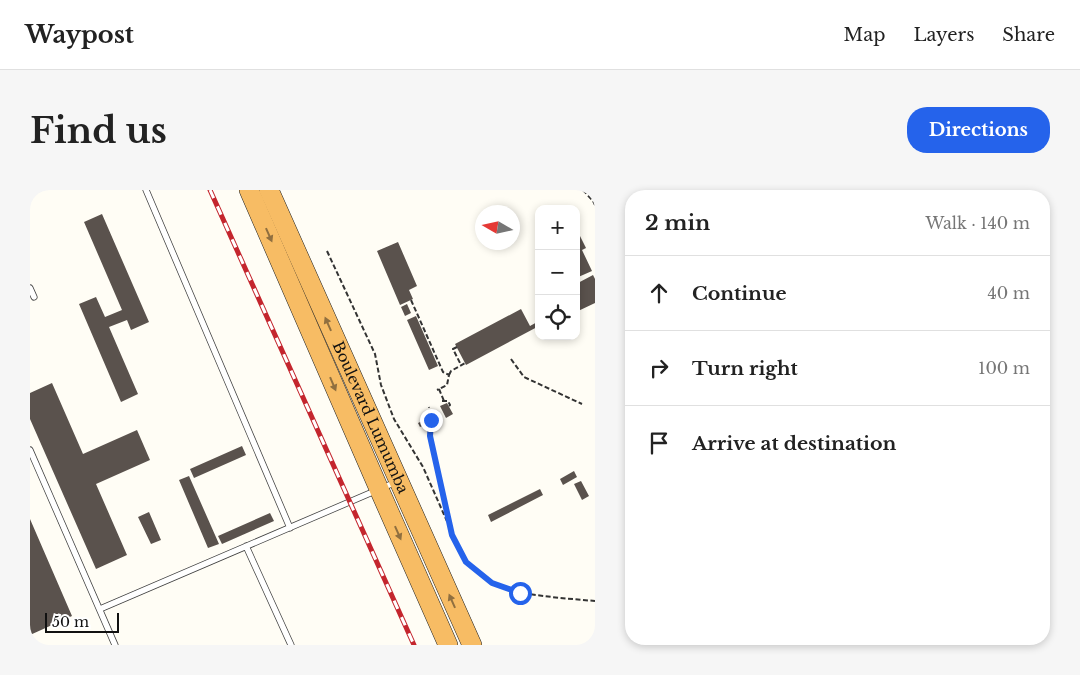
<!DOCTYPE html>
<html lang="en">
<head>
<meta charset="utf-8">
<style>
  :root { --surface:#fff; --page:#f6f6f6; --text:#222; --muted:#767676; --line:#e0e0e0; --accent:#2563eb }
  body { margin:0; font-family:"Libre Baskerville",serif; background:var(--page); color:var(--text) }
  .controls { position:absolute; right:15px; top:15px; display:grid; overflow:hidden; border-radius:10px; box-shadow:0 2px 8px #0003 }
  .controls button { width:45px; height:45px; display:grid; place-items:center; padding:0; border:0; border-bottom:1px solid var(--line); background:var(--surface); color:var(--text); font:25px sans-serif }
  .compass { position:absolute; left:445px; top:15px; width:45px; height:45px; border-radius:50%; background:var(--surface); box-shadow:0 2px 8px #0003; rotate:279deg }
  .scale { position:absolute; left:15px; bottom:12px; width:74px; box-sizing:border-box; padding-left:5px; border:2px solid #111; border-top:0; font-size:14px; line-height:18px; white-space:nowrap; color:#111; -webkit-text-stroke:4px #fff; paint-order:stroke }
  .stop { position:absolute; width:15px; height:15px; margin:-11px; border:4px solid #2563eb; border-radius:50%; background:#fff }
  .stop.end { background:#2563eb; border-color:#fff; box-shadow:0 1px 5px #0008 }
  .list { margin:0; padding:0; list-style:none }
  h2 { display:flex; justify-content:space-between; align-items:center; height:65px; margin:0; padding:0 20px; font-size:21px }
  h2 small { font-size:16px; font-weight:400; color:var(--muted) }
  .list li { display:grid; grid-template-columns:32px 1fr auto; gap:15px; align-items:center; box-sizing:border-box; height:75px; padding:0 20px; border-top:1px solid var(--line) }
  .list b { display:block; font-size:19px; white-space:nowrap }
  .list em { font-size:16px; font-style:normal; color:var(--muted) }
  .icon { flex:none; width:28px; height:28px; fill:none; stroke:currentColor; stroke-width:2; stroke-linecap:round; stroke-linejoin:round }
  .map { position:relative; flex:none; width:565px; height:455px; overflow:hidden; border-radius:20px }
  header { display:flex; align-items:center; gap:30px; box-sizing:border-box; height:70px; padding:0 25px; background:var(--surface); border-bottom:1px solid var(--line) }
  header strong { font-size:24px }
  nav { display:flex; gap:28px; margin-inline-start:auto; font-size:18px }
  .intro { display:flex; align-items:center; justify-content:space-between; box-sizing:border-box; height:120px; padding:0 30px }
  h1 { margin:0; font-size:35px }
  .button { padding:12px 22px; border-radius:20px; background:var(--accent); color:#fff; font-size:18px; font-weight:700 }
  main { display:flex; gap:30px; padding:0 30px }
  aside { flex:1; background:var(--surface); border-radius:20px; box-shadow:0 2px 8px #0003 }
  .map>svg:first-child { display:block }
  .building { fill:#5a524d }
  .lines { fill:none; stroke-linecap:round; stroke-linejoin:round }
  .service-casing { stroke:#444; stroke-width:7 }
  .trunk-casing { stroke:#222; stroke-width:20 }
  .path { stroke:#333; stroke-width:2; stroke-dasharray:5 2.5; stroke-linecap:butt }
  .service { stroke:#fff; stroke-width:5.5 }
  .trunk { stroke:#f7bc64; stroke-width:19 }
  .rail-casing { stroke:#c4262e; stroke-width:5 }
  .rail { stroke:#fff; stroke-width:3; stroke-dasharray:9; stroke-linecap:butt }
  .oneway { fill:#906f3f }
  .route { stroke:#2563eb; stroke-width:6 }
  .labels { text-anchor:middle; stroke-width:5; stroke-linejoin:round; paint-order:stroke }
  .street-label { font-size:15px; fill:#111; stroke:#fff }
</style>
</head>
<body>
<header>
<strong>Waypost</strong>
<nav><a>Map</a><a>Layers</a><a>Share</a></nav>
</header>
<div class="intro"><h1>Find us</h1><a class="button">Directions</a></div>
<main>
<div class="map">
<svg width="565" height="455" viewBox="0 0 565 455">
  <rect width="100%" height="100%" fill="#fffdf5"/>
  <path class="building" d="M72,24L119,132L101,140L97,130L79,137L108,204L91,212L49,114L66,107L75,127L92,120L54,32Z
    M546,38L556,58L552,60L562,81L546,88Z
    M368,52L387,96L379,100L383,109L370,115L347,61Z
    M563,85L565,89V113L546,122V94Z
    M377,114L381,123L375,126L371,117Z
    M491,119L500,136L509,131V136L436,175L425,154Z
    M386,126L408,176L399,180L377,130Z
    M22,193L53,264L107,240L120,270L66,294L97,365L66,379L0,229V203Z
    M417,213L423,224L416,228L410,216Z
    M397,229L399,233L390,237L388,233Z
    M212,256L216,265L164,288L160,279Z
    M544,281L547,287L533,295L530,289Z
    M159,286L189,354L178,358L149,290Z
    M551,291L559,306L552,310L544,294Z
    M510,299L513,305L461,332L458,325Z
    M119,322L131,350L121,354L108,327Z
    M240,323L244,331L192,354L188,346Z
    M0,329L42,426L0,445Z"/>
  <g class="lines">
    <g class="service-casing">
      <path id="service" d="M116,0L260,338
        M0,98L4,107
        M0,260L85,455
        M216,356L261,455
        M70,419L366,292"/>
    </g>
    <g class="trunk-casing">
      <g id="trunk">
        <path d="M219,0L349,299L418,455"/>
        <path id="s1" d="M239,0L442,455"/>
      </g>
    </g>
    <path class="path" d="M553,0L563,11L565,15
      M297,61L345,164L351,195L364,229L393,277L423,345
      M381,110L413,182L419,185L417,195L407,200
      M427,157L423,159L431,175
      M481,169L494,187L552,214
      M419,185L421,181L435,173
      M409,199L414,211
      M412,211H418L420,215L419,216
      M401,229L400,247L421,340
      M398,231L401,229L399,217
      M422,344L437,372L462,393L490,403L530,408L565,411"/>
    <use href="#service" class="service"/>
    <use href="#trunk" class="trunk"/>
    <g class="rail-casing">
      <path id="rail" d="M180,0L384,455"/>
    </g>
    <use href="#rail" class="rail"/>
  </g>
  <defs><path id="oneway-solid" d="M-6-.8H1V-3.2L6.5 0L1 3.2V.8H-6Z" transform="scale(1.25)"/></defs>
  <g class="oneway">
    <use href="#oneway-solid" transform="translate(239 45) rotate(66)"/>
    <use href="#oneway-solid" transform="translate(298 134) rotate(-114)"/>
    <use href="#oneway-solid" transform="translate(303 194) rotate(67)"/>
    <use href="#oneway-solid" transform="translate(368 343) rotate(66)"/>
    <use href="#oneway-solid" transform="translate(422 411) rotate(-114)"/>
  </g>
  <g class="lines">
    <path class="route" d="M401,230L400,246L422,345L436,372L462,393L490,403"/>
  </g>
  <g class="labels">
    <g class="street-label">
      <text dy="5" stroke="none"><textPath href="#s1" startOffset="249">Boulevard Lumumba</textPath></text>
    </g>
  </g>
</svg>
<div class="controls">
<button>+</button>
<button>−</button>
<button><svg class="icon" aria-label="locate" viewBox="0 0 24 24"><circle cx="12" cy="12" r="6"/><path d="M12 2v4M12 18v4M2 12h4M18 12h4"/></svg></button>
</div>
<svg class="compass" viewBox="-18 -18 36 36"><path d="M0-13l5 13h-10z" fill="#e53935"/><path d="M0 13l5-13h-10z" fill="#767676"/></svg>
<div class="scale">50 m</div>
<div class="stop" style="left:490px;top:403px"></div>
<div class="stop end" style="left:401px;top:230px"></div>
</div>
<aside>
<h2>2 min<small>Walk · 140 m</small></h2>
<ul class="list">
<li><svg class="icon" aria-label="ahead" viewBox="0 0 24 24"><path d="M12 20V5M6 11l6-6 6 6"/></svg><div><b>Continue</b></div><em>40 m</em></li>
<li><svg class="icon" aria-label="right" viewBox="0 0 24 24"><path d="M7 20v-9h11M14 6l5 5-5 5"/></svg><div><b>Turn right</b></div><em>100 m</em></li>
<li><svg class="icon" aria-label="arrive" viewBox="0 0 24 24"><path d="M6 21V4h12l-3 4 3 4H6"/></svg><div><b>Arrive at destination</b></div></li>
</ul>
</aside>
</main>
</body>
</html>
